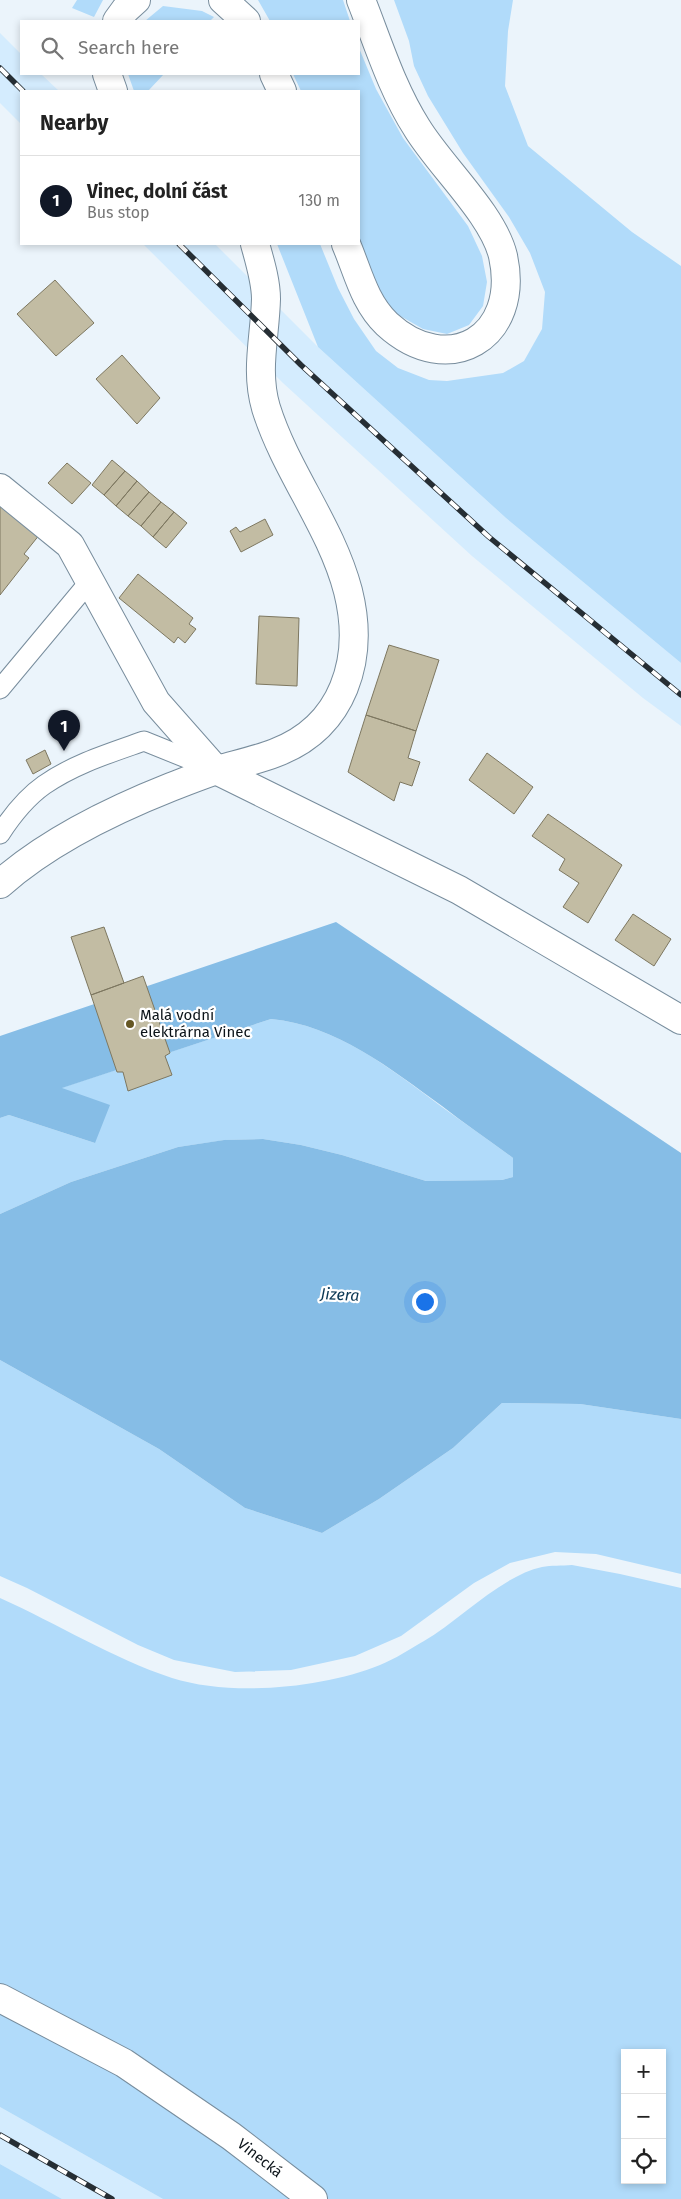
<!DOCTYPE html>
<html lang="en">
<head>
<meta charset="utf-8">
<style>
  :root { --surface:#fff; --page:#f6f6f6; --text:#222; --muted:#767676; --line:#e0e0e0; --accent:#111827 }
  body { margin:0; font-family:"Fira Sans",sans-serif; background:var(--page); color:var(--text) }
  .controls { position:absolute; right:15px; bottom:15px; display:grid; overflow:hidden; border-radius:0px; box-shadow:0 2px 8px #0003 }
  .controls button { width:45px; height:45px; display:grid; place-items:center; padding:0; border:0; border-bottom:1px solid var(--line); background:var(--surface); color:var(--text); font:25px sans-serif }
  .you { position:absolute; left:424px; top:1301px; width:18px; height:18px; margin:-12px; border:4px solid #fff; border-radius:50%; background:#1a73e8; box-shadow:0 0 0 8px #1a73e833 }
  .badge { display:grid; place-items:center; width:32px; height:32px; border-radius:50%; background:var(--accent); color:#fff; font-size:16px; font-weight:700 }
  .pin { position:absolute; translate:-50% -41px; filter:drop-shadow(0 1px 2px #0008) }
  .pin::after { content:''; position:absolute; top:26px; width:18px; height:15px; background:inherit; clip-path:polygon(0 0,100% 0,50% 100%) }
  .list { margin:0; padding:0; list-style:none }
  h2 { display:flex; justify-content:space-between; align-items:center; height:65px; margin:0; padding:0 20px; font-size:21px }
  h2 small { font-size:16px; font-weight:400; color:var(--muted) }
  .list li { display:grid; grid-template-columns:32px 1fr auto; gap:15px; align-items:center; box-sizing:border-box; height:90px; padding:0 20px; border-top:1px solid var(--line) }
  .list b { display:block; font-size:19px; white-space:nowrap }
  .list p { margin:0; font-size:16px; white-space:nowrap; color:var(--muted) }
  .list em { font-size:16px; font-style:normal; color:var(--muted) }
  .icon { flex:none; width:28px; height:28px; fill:none; stroke:currentColor; stroke-width:2; stroke-linecap:round; stroke-linejoin:round }
  .map { position:relative; flex:none; width:681px; height:2199px; overflow:hidden }
  .search { position:absolute; background:var(--surface); box-shadow:0 2px 8px #0003; left:20px; top:20px; width:340px; height:55px; display:flex; align-items:center; gap:12px; box-sizing:border-box; padding:0 18px; border-radius:0px; color:var(--muted); font-size:19px }
  .panel { position:absolute; background:var(--surface); box-shadow:0 2px 8px #0003; left:20px; top:90px; width:340px; height:155px; border-radius:0px }
  .map>svg:first-child { display:block }
  .built { fill:#d4ecfe }
  .green { fill:#b1dbfa; fill-rule:evenodd }
  .water { fill:#86bde6 }
  .building { fill:#c2bca3; stroke:#7d7760 }
  .lines { fill:none; stroke-linecap:round; stroke-linejoin:round }
  .service-casing { stroke:#788d9d; stroke-width:21 }
  .minor-casing { stroke:#788d9d; stroke-width:30 }
  .tertiary-casing { stroke:#788d9d; stroke-width:30 }
  .service { stroke:#fff; stroke-width:19 }
  .minor { stroke:#fff; stroke-width:28 }
  .tertiary { stroke:#fff; stroke-width:28 }
  .rail-casing { stroke:#262e34; stroke-width:5.5 }
  .rail { stroke:#fff; stroke-width:4; stroke-dasharray:11; stroke-linecap:butt }
  .poi-dot { fill:#655724; stroke:#fff; stroke-width:2 }
  .labels { text-anchor:middle; stroke-width:4.5; stroke-linejoin:round; paint-order:stroke }
  .poi-label { font-size:15px; fill:#0b1319; stroke:#fff; text-anchor:start }
  .street-label { font-size:15px; fill:#0b1319; stroke:#fff }
  .water-label { font-size:16px; font-style:italic; fill:#0c3854; stroke:#fff }
</style>
</head>
<body>
<div class="map">
<svg width="681" height="2199" viewBox="0 0 681 2199">
  <rect width="100%" height="100%" fill="#ebf4fb"/>
  <path class="built" d="M0,33L21,54V74H41L59,91H21V124L0,103Z
    M143,244H215L318,347L506,518L681,663V726L643,698L472,556L283,383Z
    M0,2107L163,2199H62L0,2164Z"/>
  <path class="green" d="M77,0H103L94,17L72,8Z
    M258,0H343L350,21H270Z
    M394,0H513L508,31L505,86L528,146L632,232L681,266V663L506,518L318,347L277,244H320L338,288L354,319L376,351L398,368L429,380L447,381L503,373L524,361L542,329L545,292L530,253L509,217L463,153L428,96L414,66L409,41Z
    M163,6L202,11L214,17L210,21H145Z
    M359,48L376,89L403,138L468,226L482,256L487,282L483,306L469,325L447,334L423,329L395,313L379,290L359,238V91H301L293,74H359Z
    M128,74H164L148,91H134Z
    M271,1019C336,1025 391,1069 442,1107C465,1124 489,1140 513,1158V1177L502,1180L426,1181L342,1155L301,1145L263,1139L225,1140L178,1147L71,1182L0,1214V1118L9,1115L95,1143L61,1088Z
    M0,1360L159,1449L245,1508L322,1533L379,1499L453,1448L502,1403L580,1404L681,1419V1574L596,1554L555,1552L510,1563L474,1583L401,1636L355,1656L291,1670L235,1672L174,1660L138,1645L27,1588L0,1576Z
    M572,1565L620,1574L681,1588V2199H163L0,2107V1598C58,1624 112,1658 172,1678C232,1697 323,1688 380,1665C395,1659 410,1649 424,1641C460,1620 501,1576 542,1567C551,1565 562,1566 572,1565ZM625,2053H662V2180H625Z
    M0,2164L62,2199H0Z"/>
  <path class="water" d="M336,922L681,1153V1419L580,1404L502,1403L453,1448L379,1499L322,1533L245,1508L159,1449L0,1360V1214L71,1182L178,1147L224,1140L263,1139L301,1145L342,1155L426,1181L502,1180L513,1177V1158C489,1140 465,1124 442,1106C391,1069 336,1025 271,1019L62,1088L110,1105L95,1143L9,1115L0,1118V1036Z"/>
  <path class="building" d="M55,280L94,323L56,356L17,314Z
    M122,355L160,398L137,424L96,379Z
    M112,460L125,471L104,495L92,485Z
    M67,463L91,483L72,504L48,483Z
    M125,471L137,481L116,506L104,495Z
    M137,481L149,492L128,516L116,506Z
    M149,492L161,502L141,526L128,516Z
    M161,502L174,512L153,537L141,526Z
    M0,504L40,534L24,554L29,558L0,595Z
    M174,512L187,523L166,548L153,537Z
    M265,519L273,535L241,552L230,531L236,527L240,532Z
    M138,574L193,618L189,624L196,629L185,643L178,637L174,643L119,598Z
    M259,616L299,618L297,686L256,684Z
    M389,645L439,660L416,731L366,715Z
    M366,715L416,731L408,758L420,762L412,786L400,782L394,801L348,772Z
    M45,750L51,764L33,774L26,760Z
    M487,753L533,787L514,814L469,780Z
    M548,814L622,865L588,923L563,907L579,883L559,870L565,859L532,836Z
    M633,914L671,939L654,966L615,940Z
    M104,927L124,983L91,995L71,937Z
    M143,976L170,1053L165,1056L172,1075L128,1091L123,1072H117L91,995Z"/>
  <g class="lines">
    <g class="service-casing">
      <path id="service" d="M0,689L90,581
        M0,834C11,817 27,797 44,785C74,764 110,753 144,741L211,768"/>
    </g>
    <g class="minor-casing">
      <path id="minor" d="M0,488L70,545L156,702L216,770L459,890L681,1020"/>
    </g>
    <g class="tertiary-casing">
      <path id="tertiary" d="M223,0L246,21
        M117,21L125,10L136,0
        M107,74L113,91
        M274,74L282,91
        M346,244C358,272 364,302 387,324C448,380 521,338 503,256C493,214 440,166 417,128C392,89 378,43 361,0
        M0,884C46,843 113,810 171,787C187,781 203,774 220,769C238,764 257,760 275,753C344,727 365,659 348,591C331,526 286,472 266,408C255,371 265,337 266,299C266,281 260,262 255,244
        M0,1998L124,2063L231,2136L313,2199"/>
    </g>
    <use href="#service" class="service"/>
    <use href="#minor" class="minor"/>
    <use href="#tertiary" class="tertiary"/>
    <g class="rail-casing">
      <path id="rail" d="M0,68L23,91
        M179,244L301,365L489,537L681,695
        M0,2135L112,2199"/>
    </g>
    <use href="#rail" class="rail"/>
  </g>
  <circle class="poi-dot" cx="130" cy="1024" r="5"/>
  <g class="labels">
    <g class="poi-label">
      <text x="140" y="1020">Malá vodní<tspan x="140" dy="17">elektrárna Vinec</tspan></text>
    </g>
    <g class="street-label">
      <text transform="translate(260 2158) rotate(38)" y="5">Vinecká</text>
    </g>
    <g class="water-label">
      <text transform="translate(340 1294) rotate(3)" y="6">Jizera</text>
    </g>
  </g>
</svg>
<div class="controls">
<button>+</button>
<button>−</button>
<button><svg class="icon" aria-label="locate" viewBox="0 0 24 24"><circle cx="12" cy="12" r="6"/><path d="M12 2v4M12 18v4M2 12h4M18 12h4"/></svg></button>
</div>
<div class="you"></div>
<div class="pin badge" style="left:64px;top:751px">1</div>
<div class="search"><svg class="icon" aria-label="search" viewBox="0 0 24 24"><circle cx="10" cy="10" r="6"/><path d="M15 15l6 6"/></svg>Search here</div>
<section class="panel">
<h2>Nearby<small></small></h2>
<ul class="list">
<li><span class="badge">1</span><div><b>Vinec, dolní část</b><p>Bus stop</p></div><em>130 m</em></li>
</ul>
</section>
</div>
</body>
</html>
